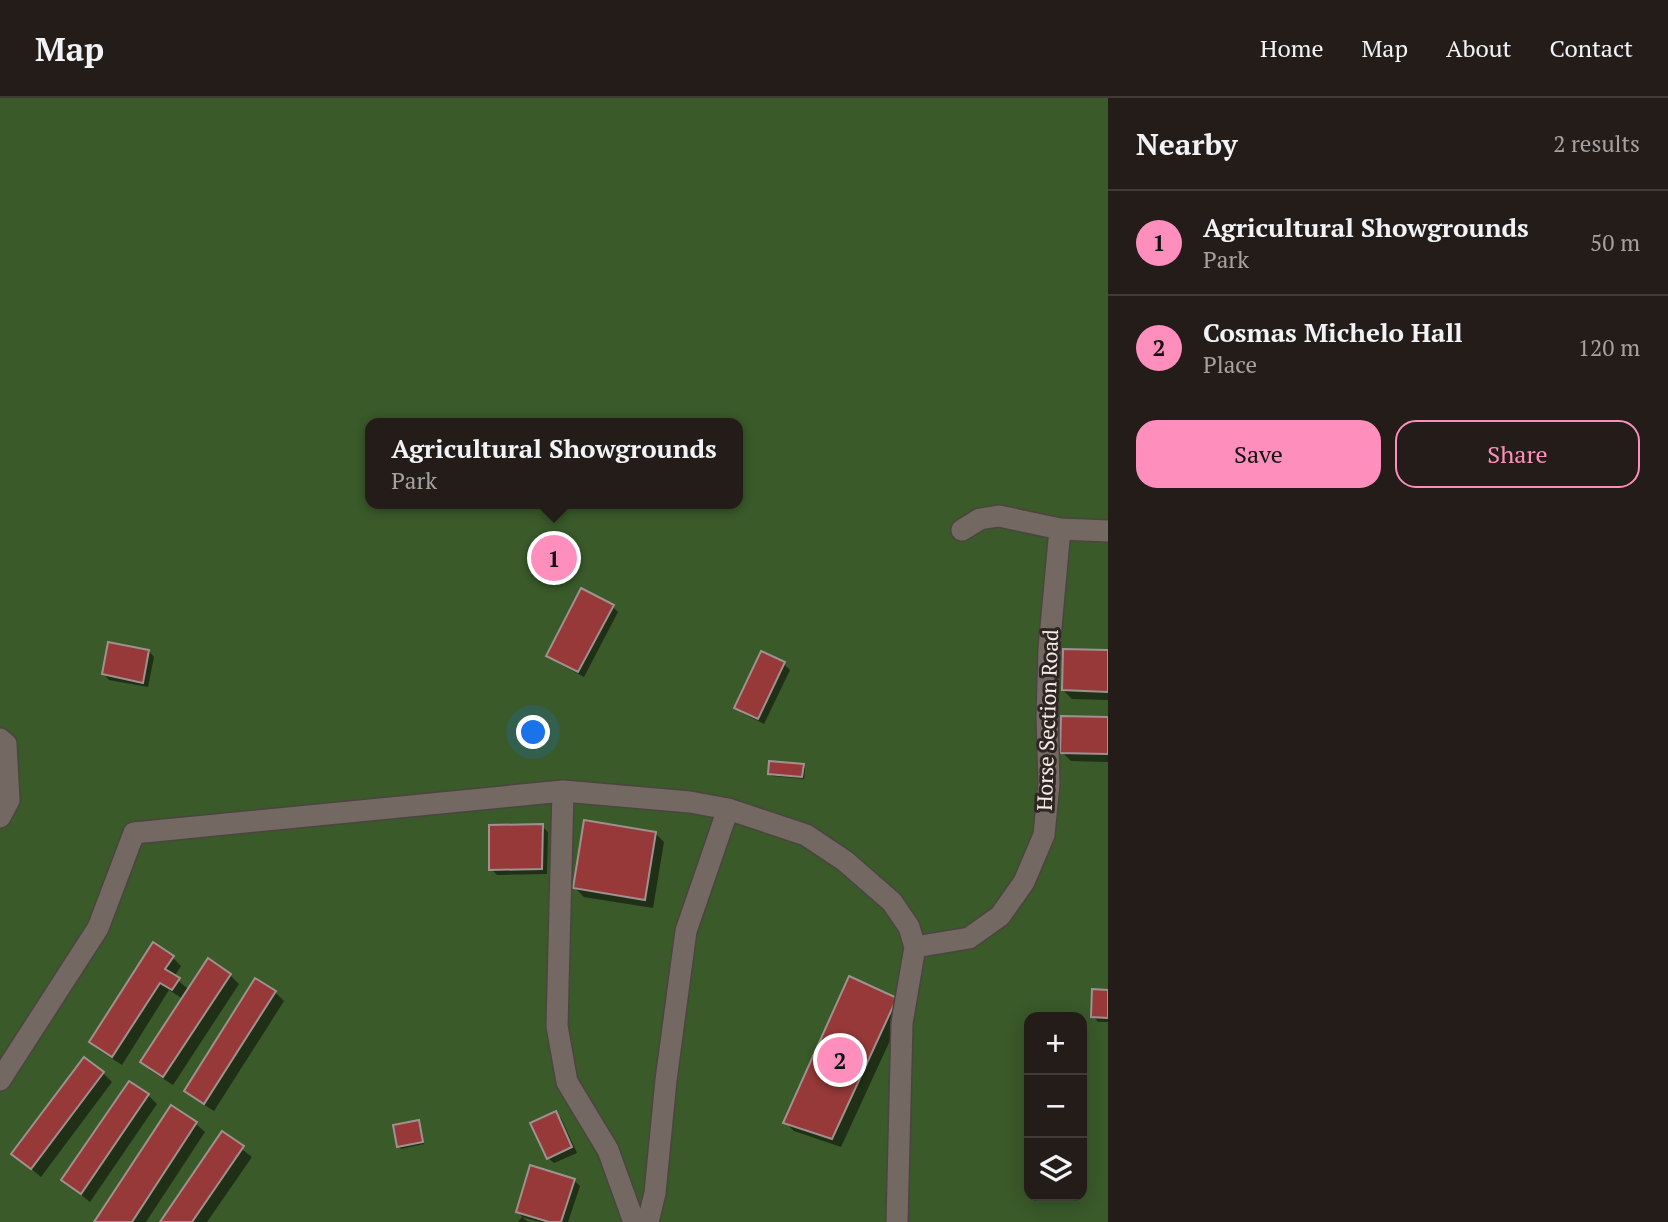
<!DOCTYPE html>
<html lang="en">
<head>
<meta charset="utf-8">
<style>
  :root { --surface:#231c19; --page:#2f2926; --text:#f1f3f6; --muted:#a3a1a2; --line:#403a38; --accent:#fe8ebb }
  body { margin:0; font-family:"PT Serif",serif; background:var(--page); color:var(--text) }
  .controls { position:absolute; right:21px; bottom:21px; display:grid; overflow:hidden; border-radius:14px; box-shadow:0 4px 18px #0003 }
  .controls button { width:63px; height:63px; display:grid; place-items:center; padding:0; border:0; border-bottom:2px solid var(--line); background:var(--surface); color:var(--text); font:35px sans-serif }
  .you { position:absolute; left:534px; top:635px; width:24px; height:24px; margin:-18px; border:5px solid #fff; border-radius:50%; background:#1a73e8; box-shadow:0 0 0 10px #1a73e833 }
  .badge { display:grid; place-items:center; width:46px; height:46px; border-radius:50%; background:var(--accent); color:#111; font-size:23px; font-weight:700 }
  .pin { position:absolute; translate:-50% -50%; border:4px solid #fff; box-shadow:0 2px 7px #0006 }
  .popup { position:absolute; left:365px; top:320px; width:378px; height:91px; box-sizing:border-box; display:grid; place-content:center; border-radius:14px; background:var(--surface); filter:drop-shadow(0 2px 5px #0005); font-size:23px; white-space:nowrap; color:var(--muted) }
  .popup b { font-size:26px; color:var(--text) }
  .popup::after { content:''; position:absolute; left:50%; top:100%; margin-left:-14px; border:14px solid transparent; border-top-color:var(--surface) }
  .list { margin:0; padding:0; list-style:none }
  h2 { display:flex; justify-content:space-between; align-items:center; height:91px; margin:0; padding:0 28px; font-size:30px }
  h2 small { font-size:23px; font-weight:400; color:var(--muted) }
  .list li { display:grid; grid-template-columns:46px 1fr auto; gap:21px; align-items:center; box-sizing:border-box; height:105px; padding:0 28px; border-top:2px solid var(--line) }
  .list b { display:block; font-size:26px; white-space:nowrap }
  .list p { margin:0; font-size:23px; white-space:nowrap; color:var(--muted) }
  .list em { font-size:23px; font-style:normal; color:var(--muted) }
  .actions { display:flex; gap:14px; padding:21px 28px }
  .actions a { flex:1; padding:16px 0; border:2px solid var(--accent); border-radius:21px; text-align:center; font-size:24px; color:var(--accent) }
  .actions .main { background:var(--accent); color:#111 }
  .icon { flex:none; width:38px; height:38px; fill:none; stroke:currentColor; stroke-width:2; stroke-linecap:round; stroke-linejoin:round }
  .map { position:relative; flex:none; width:1108px; height:1124px; overflow:hidden }
  header { display:flex; align-items:center; gap:42px; box-sizing:border-box; height:98px; padding:0 35px; background:var(--surface); border-bottom:2px solid var(--line) }
  header strong { font-size:33px }
  nav { display:flex; gap:38px; margin-inline-start:auto; font-size:24px }
  main { display:flex }
  aside { flex:1; background:var(--surface) }
  .map>svg:first-child { display:block }
  .green { fill:#3a5a2a; fill-rule:evenodd }
  .shadow { fill:#0007 }
  .building { fill:#963938; stroke:#9f9190; stroke-width:2 }
  .lines { fill:none; stroke-linecap:round; stroke-linejoin:round }
  .minor-casing { stroke:#4c4440; stroke-width:24 }
  .minor { stroke:#736862; stroke-width:21 }
  .labels { text-anchor:middle; stroke-width:6; stroke-linejoin:round; paint-order:stroke }
  .street-label { font-size:21px; fill:#f3ece9; stroke:#2f2621 }
</style>
</head>
<body>
<header>
<strong>Map</strong>
<nav><a>Home</a><a>Map</a><a>About</a><a>Contact</a></nav>
</header>
<main>
<div class="map">
<svg width="1108" height="1124" viewBox="0 0 1108 1124">
  <rect width="100%" height="100%" fill="#2f2621"/>
  <path class="green" d="M0,0H1108V1124H0ZM370,325H738V406H370ZM1029,919H1082V1098H1029Z"/>
  <path class="shadow" d="M613,509L618,514L584,579L554,563L548,557Z
    M149,553L154,559L148,589L109,582L104,576Z
    M1108,554V602L1072,601L1063,592Z
    M762,555L784,566L790,572L764,626L742,615L736,609Z
    M1108,621V664L1071,663L1062,654Z
    M803,668L805,670L804,681L772,678L769,675Z
    M542,728L548,734L547,776L497,777L491,771Z
    M655,735L664,744L653,810L584,799L575,790Z
    M172,859L181,868L174,879L189,892L230,877L239,886L173,987L151,973L142,964L183,901L169,892L122,967L100,953L91,944Z
    M1108,893V924H1098L1093,918Z
    M275,894L284,903L214,1013L195,1001L186,992Z
    M896,901L905,910L841,1049L794,1033L785,1024Z
    M103,975L112,984L41,1079L14,1056Z
    M148,997L157,1006L90,1104L63,1082Z
    M171,1010L196,1026L205,1034L146,1124H96Z
    M555,1015L561,1020L577,1055L554,1065L548,1060Z
    M418,1024L424,1046L401,1051L398,1048Z
    M222,1036L252,1059L207,1124H162Z
    M574,1082L580,1088L568,1124H540L522,1119L518,1113Z
    M522,1119L528,1124H518Z"/>
  <path class="building" d="M581,490L614,507L578,574L546,558Z
    M108,544L149,552L143,585L102,576Z
    M1063,551L1108,552V594L1062,592Z
    M761,553L785,564L758,621L734,610Z
    M1061,618L1108,619V656L1060,655Z
    M769,663L804,666L802,679L768,676Z
    M584,722L656,734L645,802L573,790Z
    M543,726L542,771L489,772V727Z
    M153,844L174,858L165,871L180,880L172,892L160,885L112,959L89,944Z
    M208,860L231,876L163,979L140,964Z
    M849,878L897,900L832,1041L783,1025Z
    M255,880L276,893L204,1006L184,993Z
    M1092,891L1108,892V920L1091,919Z
    M84,959L104,974L31,1071L11,1056Z
    M129,983L149,996L81,1096L61,1082Z
    M171,1007L197,1024L132,1124H94Z
    M556,1013L572,1049L547,1061L530,1025Z
    M419,1022L423,1044L397,1049L393,1027Z
    M222,1033L244,1048L192,1124H160Z
    M530,1067L575,1081L561,1124H549L516,1114Z"/>
  <g class="lines">
    <g class="minor-casing">
      <path id="minor" d="M962,432L980,421L999,418L1060,431
        M0,641L6,646L9,702L0,719
        M563,693L557,928L567,984L608,1052L634,1124
        M0,982L98,830L134,735L563,693L690,704L728,711L806,737L845,763L892,804L909,829L915,849
        M648,1124L655,1095L666,982L686,833L728,711
        M897,1124L902,925L915,849L969,840L1000,818L1024,784L1044,737L1049,686L1047,618L1049,551L1060,431L1108,433"/>
    </g>
    <use href="#minor" class="minor"/>
  </g>
  <g class="labels">
    <g class="street-label">
      <text transform="translate(1048 622) rotate(-88)" y="7">Horse Section Road</text>
    </g>
  </g>
</svg>
<div class="controls">
<button>+</button>
<button>−</button>
<button><svg class="icon" aria-label="layers" viewBox="0 0 24 24"><path d="M12 4l9 5-9 5-9-5zM3 14l9 5 9-5"/></svg></button>
</div>
<div class="you"></div>
<div class="pin badge" style="left:554px;top:460px">1</div>
<div class="popup"><b>Agricultural Showgrounds</b>Park</div>
<div class="pin badge" style="left:840px;top:962px">2</div>
</div>
<aside>
<h2>Nearby<small>2 results</small></h2>
<ul class="list">
<li><span class="badge">1</span><div><b>Agricultural Showgrounds</b><p>Park</p></div><em>50 m</em></li>
<li><span class="badge">2</span><div><b>Cosmas Michelo Hall</b><p>Place</p></div><em>120 m</em></li>
</ul>
<div class="actions"><a class="main">Save</a><a>Share</a></div>
</aside>
</main>
</body>
</html>
